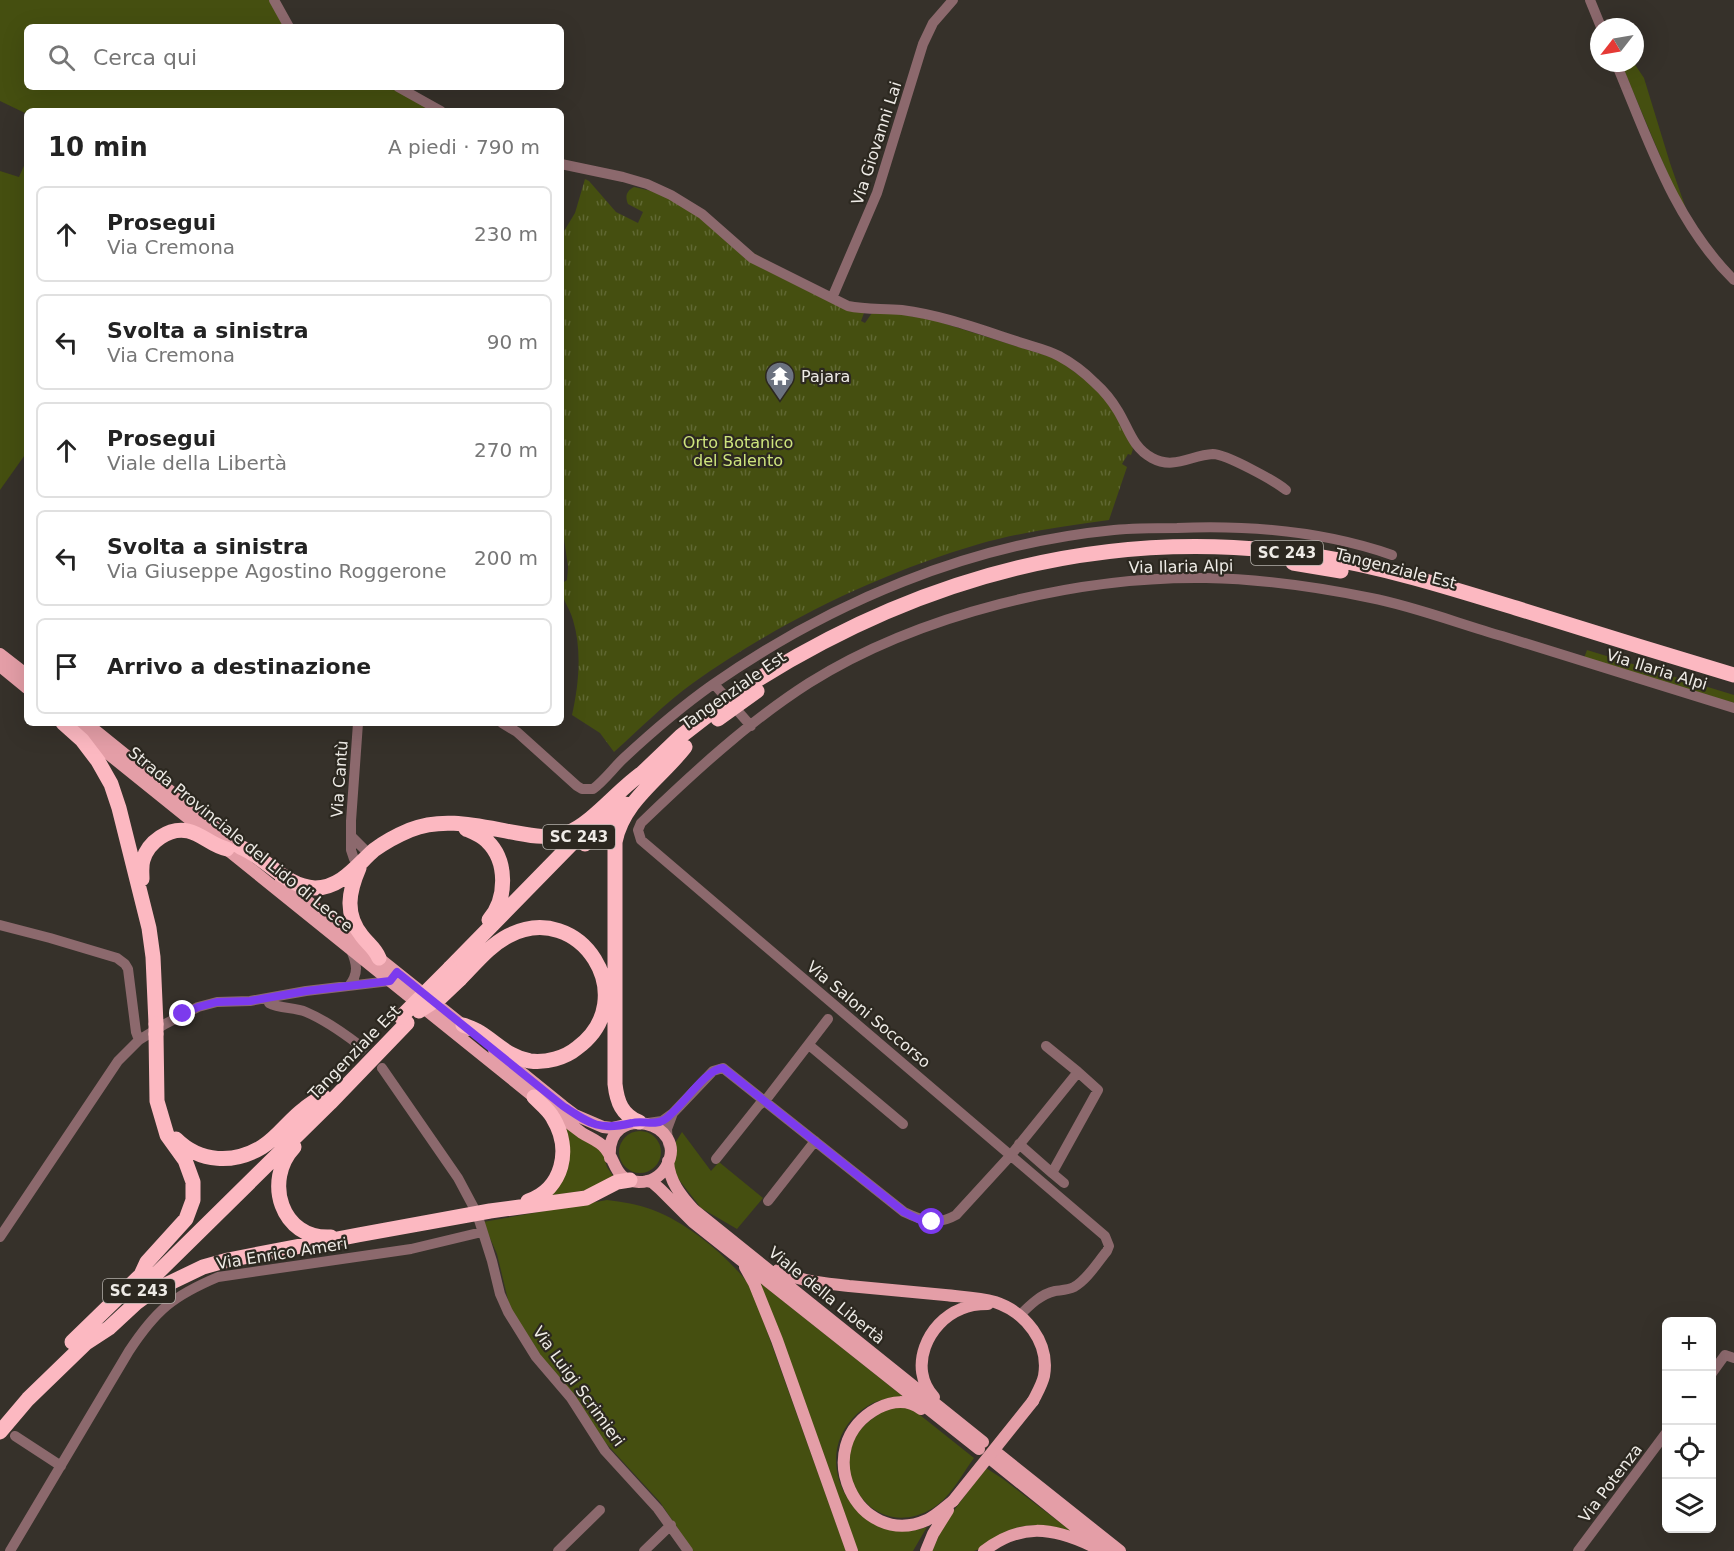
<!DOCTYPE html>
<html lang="it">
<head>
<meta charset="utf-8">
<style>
  :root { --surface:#fff; --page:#f6f6f6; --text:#222; --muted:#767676; --line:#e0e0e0 }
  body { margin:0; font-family:"DejaVu Sans",sans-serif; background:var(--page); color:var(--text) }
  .controls { position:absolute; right:18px; bottom:18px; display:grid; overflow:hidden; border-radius:9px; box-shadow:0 6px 24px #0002 }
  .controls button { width:54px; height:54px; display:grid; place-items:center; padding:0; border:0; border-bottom:2px solid var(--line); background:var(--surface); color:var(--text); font:30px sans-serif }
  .compass { position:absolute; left:1590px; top:18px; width:54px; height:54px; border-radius:50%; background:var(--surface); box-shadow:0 6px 24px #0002; rotate:239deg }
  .stop { position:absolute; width:18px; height:18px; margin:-14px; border:4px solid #7c3aed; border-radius:50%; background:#fff }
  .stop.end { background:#7c3aed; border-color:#fff; box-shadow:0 2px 6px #0008 }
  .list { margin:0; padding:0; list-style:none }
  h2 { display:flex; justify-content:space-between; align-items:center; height:78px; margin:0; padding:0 24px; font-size:26px }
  h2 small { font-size:20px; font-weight:400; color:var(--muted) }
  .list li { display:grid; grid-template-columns:39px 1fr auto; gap:18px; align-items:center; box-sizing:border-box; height:96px; margin:0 12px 12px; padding:0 12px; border:2px solid var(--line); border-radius:9px }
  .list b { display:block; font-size:22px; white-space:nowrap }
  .list p { margin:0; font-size:20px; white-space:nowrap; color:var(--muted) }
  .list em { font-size:20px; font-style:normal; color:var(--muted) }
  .icon { flex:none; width:33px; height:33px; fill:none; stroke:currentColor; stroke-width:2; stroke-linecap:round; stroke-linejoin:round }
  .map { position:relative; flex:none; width:1734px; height:1551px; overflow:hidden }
  .search { position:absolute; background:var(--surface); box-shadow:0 6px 24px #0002; left:24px; top:24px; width:540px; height:66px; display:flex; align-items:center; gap:15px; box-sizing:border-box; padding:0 21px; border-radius:9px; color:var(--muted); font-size:22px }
  .panel { position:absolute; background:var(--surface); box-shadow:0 6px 24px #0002; left:24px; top:108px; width:540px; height:618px; border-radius:9px }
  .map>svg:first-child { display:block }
  .grass { fill:#454f10 }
  .park { fill:url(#park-tufts) }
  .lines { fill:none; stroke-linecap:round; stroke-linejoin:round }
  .minor-tunnel { stroke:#524d46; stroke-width:10; stroke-dasharray:10 5; stroke-linecap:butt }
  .minor { stroke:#8c696d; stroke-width:10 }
  .major { stroke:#e49ea7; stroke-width:12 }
  .highway { stroke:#fcb8c1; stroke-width:15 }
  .major-bridge { stroke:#e49ea7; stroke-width:12 }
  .highway-bridge { stroke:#fcb8c1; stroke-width:15 }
  .route { stroke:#7c3aed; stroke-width:8 }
  .labels { text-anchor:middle; stroke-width:4.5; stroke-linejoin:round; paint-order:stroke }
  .shield { fill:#2c2820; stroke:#b4b0ab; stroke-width:1.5 }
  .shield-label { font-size:15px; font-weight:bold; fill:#eeebe6 }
  .street-label { font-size:16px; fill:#eeebe6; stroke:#2c2820 }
  .poi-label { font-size:16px; fill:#eeebe6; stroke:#2c2820; text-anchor:start }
  .park-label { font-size:16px; fill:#cee47d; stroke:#2c2820 }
</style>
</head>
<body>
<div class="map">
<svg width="1734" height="1551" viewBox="0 0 1734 1551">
  <defs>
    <pattern id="park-tufts" width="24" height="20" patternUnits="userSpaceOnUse" patternTransform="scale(1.5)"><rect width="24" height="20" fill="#454f10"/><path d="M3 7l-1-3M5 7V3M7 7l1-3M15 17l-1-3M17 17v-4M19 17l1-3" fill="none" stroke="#606833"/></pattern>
  </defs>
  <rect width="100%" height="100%" fill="#36312a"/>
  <path class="grass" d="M0,0H270L286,27H27V87H392L435,111H27V114L0,101Z
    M1621,63H1634L1644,78L1670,163L1691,223L1675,191Z
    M27,159V452L0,490V171L19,177Z
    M1587,650L1734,695V703L1584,658Z
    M559,1121L602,1150L607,1167L615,1179L595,1189L547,1196L557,1185Z
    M619 1152a21 21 0 1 1 42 0a21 21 0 1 1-42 0Z
    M682,1132L711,1171L719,1162L763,1198L737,1229L701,1208L673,1172L675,1143Z
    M607,1200C622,1202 638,1204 653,1210C688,1223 729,1257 751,1287L846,1551H693L660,1502L602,1439L519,1326L509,1304L497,1254L483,1222Z
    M754,1278L905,1398C886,1397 872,1401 858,1413C803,1462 861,1551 927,1527L913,1551H858Z
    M910,1407L974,1458C962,1474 951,1497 933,1508C870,1547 817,1459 872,1419C877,1416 882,1410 887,1408C893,1406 904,1408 910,1407Z
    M986,1468L1003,1479L1075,1534C1047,1524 1025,1520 998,1536C991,1540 982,1549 974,1551C962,1551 945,1551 932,1551L945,1522Z"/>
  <path class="park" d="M585,179L589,181L616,212L638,223L643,212L628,204C625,197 626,191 634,187L660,193L690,209L724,237L864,313L861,321L865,323L872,313L887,312L933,320L1057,359L1099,390L1117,414L1133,449L1131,455L1128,454L1122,464L1127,467L1109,520C1065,526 1021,532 979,544C880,573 777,623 693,683C665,703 640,729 614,752L600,733L572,715C579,684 582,650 573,620C569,606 561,599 561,584L567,580L568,567L561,517V236L575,213Z"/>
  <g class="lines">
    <path class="minor-tunnel" d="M359,1045L382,1068"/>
    <path class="minor" d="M274,0L289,27
      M1590,0L1601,27
      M1616,63C1648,139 1674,221 1734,280
      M398,87L441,111
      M561,164L623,177L647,184L671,195L702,214L752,258L848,306C866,310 884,308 902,310C941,315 979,329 1016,341C1030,346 1046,349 1059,356C1072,363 1085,373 1095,383C1104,391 1112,401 1118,411C1129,429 1132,447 1152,458C1174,470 1191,455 1213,454C1226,454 1275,481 1286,490
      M832,298L877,193L923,44L933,23L953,0
      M714,684L751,726
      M358,723L351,821V850L354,859L360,865
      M502,723L517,732L577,786L582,789H593C605,780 614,767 625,757C653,731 681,707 712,685C831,602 969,544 1114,530C1135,528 1156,528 1177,528C1249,525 1323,531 1392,555
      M351,836L370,855
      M0,925L50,938L117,958L125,964L128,969L136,1032L139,1040
      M349,986C359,973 357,964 351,950
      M268,999L269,1003C280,1009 294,1007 306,1012C325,1020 342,1032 359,1045
      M809,1045L903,1124
      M1046,1046L1078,1072
      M382,1068L458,1178L474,1208
      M673,1113L713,1071L723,1068L904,1212C923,1221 937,1226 956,1215L1011,1155L1078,1072L1098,1090L1052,1173L1019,1144
      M648,1123L662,1121L673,1113L667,1129L668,1144
      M716,1159L759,1105L765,1101L828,1019
      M1052,1173L1064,1183
      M768,1201L815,1141
      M479,1220L492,1261L500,1294L508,1312L536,1357L571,1398L605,1451L658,1509L688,1551
      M0,1237L118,1061L139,1040L165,1024L198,1007L217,1002L250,1001L306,991L390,981L393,977
      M1020,1315C1030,1305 1041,1294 1055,1291C1062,1290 1068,1290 1074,1287C1087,1280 1097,1263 1107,1251L1109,1246L1105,1236L641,840L638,830L641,823C693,773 748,722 809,683C919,614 1077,576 1206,578C1261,579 1317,587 1371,598C1413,606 1460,624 1502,636C1579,660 1657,684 1734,708
      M1712,1373L1725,1355L1734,1358
      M15,1436L61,1466
      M10,1551L129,1351C156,1310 173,1296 218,1277L411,1249L482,1232
      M558,1551L600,1510
      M644,1551L671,1525
      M1578,1551L1666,1433"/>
    <path class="major" d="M0,654L27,675
      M0,666L27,688
      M86,723L246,852
      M80,731L534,1097C550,1109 566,1121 582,1133C590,1138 599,1141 605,1148C617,1162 614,1181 639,1182C650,1182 660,1177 666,1167C692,1122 605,1100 610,1158
      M281,880L469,1030
      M494,1050L563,1106L575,1115L603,1127L612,1128L625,1125
      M668,1161C669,1181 681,1196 694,1210L983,1442
      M647,1181L652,1182L660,1189L693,1222L979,1449
      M745,1267L754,1283L777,1340L852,1551
      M778,1270C800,1282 824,1283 849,1286C881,1289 913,1292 945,1295C962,1297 978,1297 995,1302C1025,1312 1050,1342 1044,1376C1042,1385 1037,1393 1033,1401
      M934,1397C907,1368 928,1322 961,1309C969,1305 979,1304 988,1304
      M921,1409C908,1399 892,1401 878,1408C807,1446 858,1551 927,1520C937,1515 945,1507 953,1501
      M997,1453L1120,1551
      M992,1460L1105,1551
      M926,1551L933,1534L948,1510
      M984,1551C1020,1523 1052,1527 1092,1546"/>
    <path class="highway" d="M1293,563L1341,571
      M749,685C922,575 1111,524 1316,556C1384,567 1451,588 1516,608C1589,631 1661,653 1734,675
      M63,723L82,740L98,761L111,784L119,808L149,928L153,957L156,1024
      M638,777L681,736L712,712
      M466,829C473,832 481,835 487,841C508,861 507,899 489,920
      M585,844L625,804
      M240,847C266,857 285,887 315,888C341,888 356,866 374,850C385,842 398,835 410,830C445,816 481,827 517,833C533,836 551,839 567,833C593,823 619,788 645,771
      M359,868C349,891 344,914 362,936C368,944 375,948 379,958
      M142,879C142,873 141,866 143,860C148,842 169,827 188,831C202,834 212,846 227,849
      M450,968L589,826
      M460,979C475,964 489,946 508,936C580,898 644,999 577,1048C565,1058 546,1063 530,1061C508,1057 497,1043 479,1032C475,1029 468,1027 463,1025
      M639,1122C622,1115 617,1102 615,1084V842C623,801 661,778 685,747
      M176,1139C200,1163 234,1164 262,1147C278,1137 289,1120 304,1109C310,1104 317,1100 323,1096
      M294,1147C263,1180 281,1240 331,1237
      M528,1201C563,1189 572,1149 553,1118C549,1110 541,1104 534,1097
      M141,1275L147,1262L186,1219L193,1200V1182L185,1160L167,1135L157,1101L156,1034
      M135,1295L330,1103L407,1023
      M72,1342L139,1277
      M86,1343L109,1328L136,1303L151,1292L203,1267L228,1260L358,1235L490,1211L586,1198L617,1182L630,1180
      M0,1432L28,1399L92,1337"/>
    <path class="major-bridge" d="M953,1501L1033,1401"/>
    <path class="highway-bridge" d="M718,719L757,691
      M419,1011L441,997L460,979
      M401,1017L450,968
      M156,1024V1034"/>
  </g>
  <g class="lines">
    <path class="route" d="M183,1014L198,1007L217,1002L250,1001L306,991L390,981L397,972L563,1106C590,1124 599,1131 632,1123C643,1120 654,1126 664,1120C681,1109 705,1069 723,1068L904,1212L920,1220L932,1222"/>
  </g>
  <defs>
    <g id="temple-pin" transform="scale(1.5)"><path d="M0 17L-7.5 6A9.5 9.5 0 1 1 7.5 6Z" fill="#6b7280" stroke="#2c2820"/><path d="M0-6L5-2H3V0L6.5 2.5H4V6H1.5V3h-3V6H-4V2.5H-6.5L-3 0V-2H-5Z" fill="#fff"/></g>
  </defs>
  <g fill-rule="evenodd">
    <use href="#temple-pin" x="780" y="376"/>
  </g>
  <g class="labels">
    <g class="shield">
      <rect x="1251" y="541" width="72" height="24" rx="4.5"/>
      <rect x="543" y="825" width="72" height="24" rx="4.5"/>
      <rect x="103" y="1279" width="72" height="24" rx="4.5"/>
    </g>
    <g class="shield-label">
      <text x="1287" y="558">SC 243</text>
      <text x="579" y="842">SC 243</text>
      <text x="139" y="1296">SC 243</text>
    </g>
    <g class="street-label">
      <text transform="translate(876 143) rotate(-72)" y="6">Via Giovanni Lai</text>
      <text transform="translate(1181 566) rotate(-1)" y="6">Via Ilaria Alpi</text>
      <text transform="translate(1396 568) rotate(14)" y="6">Tangenziale Est</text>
      <text transform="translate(1657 669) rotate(17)" y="6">Via Ilaria Alpi</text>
      <text transform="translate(733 690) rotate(-35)" y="6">Tangenziale Est</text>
      <text transform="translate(339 779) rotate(-86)" y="6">Via Cantù</text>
      <text transform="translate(241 839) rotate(39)" y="6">Strada Provinciale del Lido di Lecce</text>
      <text transform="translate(869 1014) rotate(40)" y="6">Via Saloni Soccorso</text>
      <text transform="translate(354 1052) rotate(-46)" y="6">Tangenziale Est</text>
      <text transform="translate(282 1253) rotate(-9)" y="6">Via Enrico Ameri</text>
      <text transform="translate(827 1295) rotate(39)" y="6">Viale della Libertà</text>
      <text transform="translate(579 1386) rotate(54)" y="6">Via Luigi Scrimieri</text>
      <text transform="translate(1610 1483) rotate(-53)" y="6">Via Potenza</text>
    </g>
    <g class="poi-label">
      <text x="801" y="382">Pajara</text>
    </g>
    <g class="park-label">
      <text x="738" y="448">Orto Botanico<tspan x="738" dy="18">del Salento</tspan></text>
    </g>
  </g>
</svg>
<div class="controls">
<button>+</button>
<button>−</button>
<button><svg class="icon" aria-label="locate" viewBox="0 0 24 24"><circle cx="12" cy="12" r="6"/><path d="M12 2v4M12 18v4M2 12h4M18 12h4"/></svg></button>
<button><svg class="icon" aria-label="layers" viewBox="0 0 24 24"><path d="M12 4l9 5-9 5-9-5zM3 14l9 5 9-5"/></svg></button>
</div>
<svg class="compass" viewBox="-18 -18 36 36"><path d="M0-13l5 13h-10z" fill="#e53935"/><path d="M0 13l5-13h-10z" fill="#767676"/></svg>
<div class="stop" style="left:932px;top:1222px"></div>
<div class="stop end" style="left:183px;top:1014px"></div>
<div class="search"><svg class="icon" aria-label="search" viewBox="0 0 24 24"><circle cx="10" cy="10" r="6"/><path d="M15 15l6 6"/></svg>Cerca qui</div>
<section class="panel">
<h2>10 min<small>A piedi · 790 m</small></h2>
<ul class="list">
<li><svg class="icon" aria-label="ahead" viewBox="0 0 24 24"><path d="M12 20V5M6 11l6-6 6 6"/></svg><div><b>Prosegui</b><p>Via Cremona</p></div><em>230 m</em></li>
<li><svg class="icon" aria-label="left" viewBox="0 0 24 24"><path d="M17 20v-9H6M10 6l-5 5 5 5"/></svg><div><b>Svolta a sinistra</b><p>Via Cremona</p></div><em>90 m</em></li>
<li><svg class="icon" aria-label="ahead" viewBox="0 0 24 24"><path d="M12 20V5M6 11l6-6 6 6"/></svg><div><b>Prosegui</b><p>Viale della Libertà</p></div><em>270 m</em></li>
<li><svg class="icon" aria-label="left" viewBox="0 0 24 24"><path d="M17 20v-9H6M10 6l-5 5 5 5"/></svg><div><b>Svolta a sinistra</b><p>Via Giuseppe Agostino Roggerone</p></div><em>200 m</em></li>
<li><svg class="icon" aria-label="arrive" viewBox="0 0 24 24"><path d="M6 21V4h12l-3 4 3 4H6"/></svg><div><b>Arrivo a destinazione</b></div></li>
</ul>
</section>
</div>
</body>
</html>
